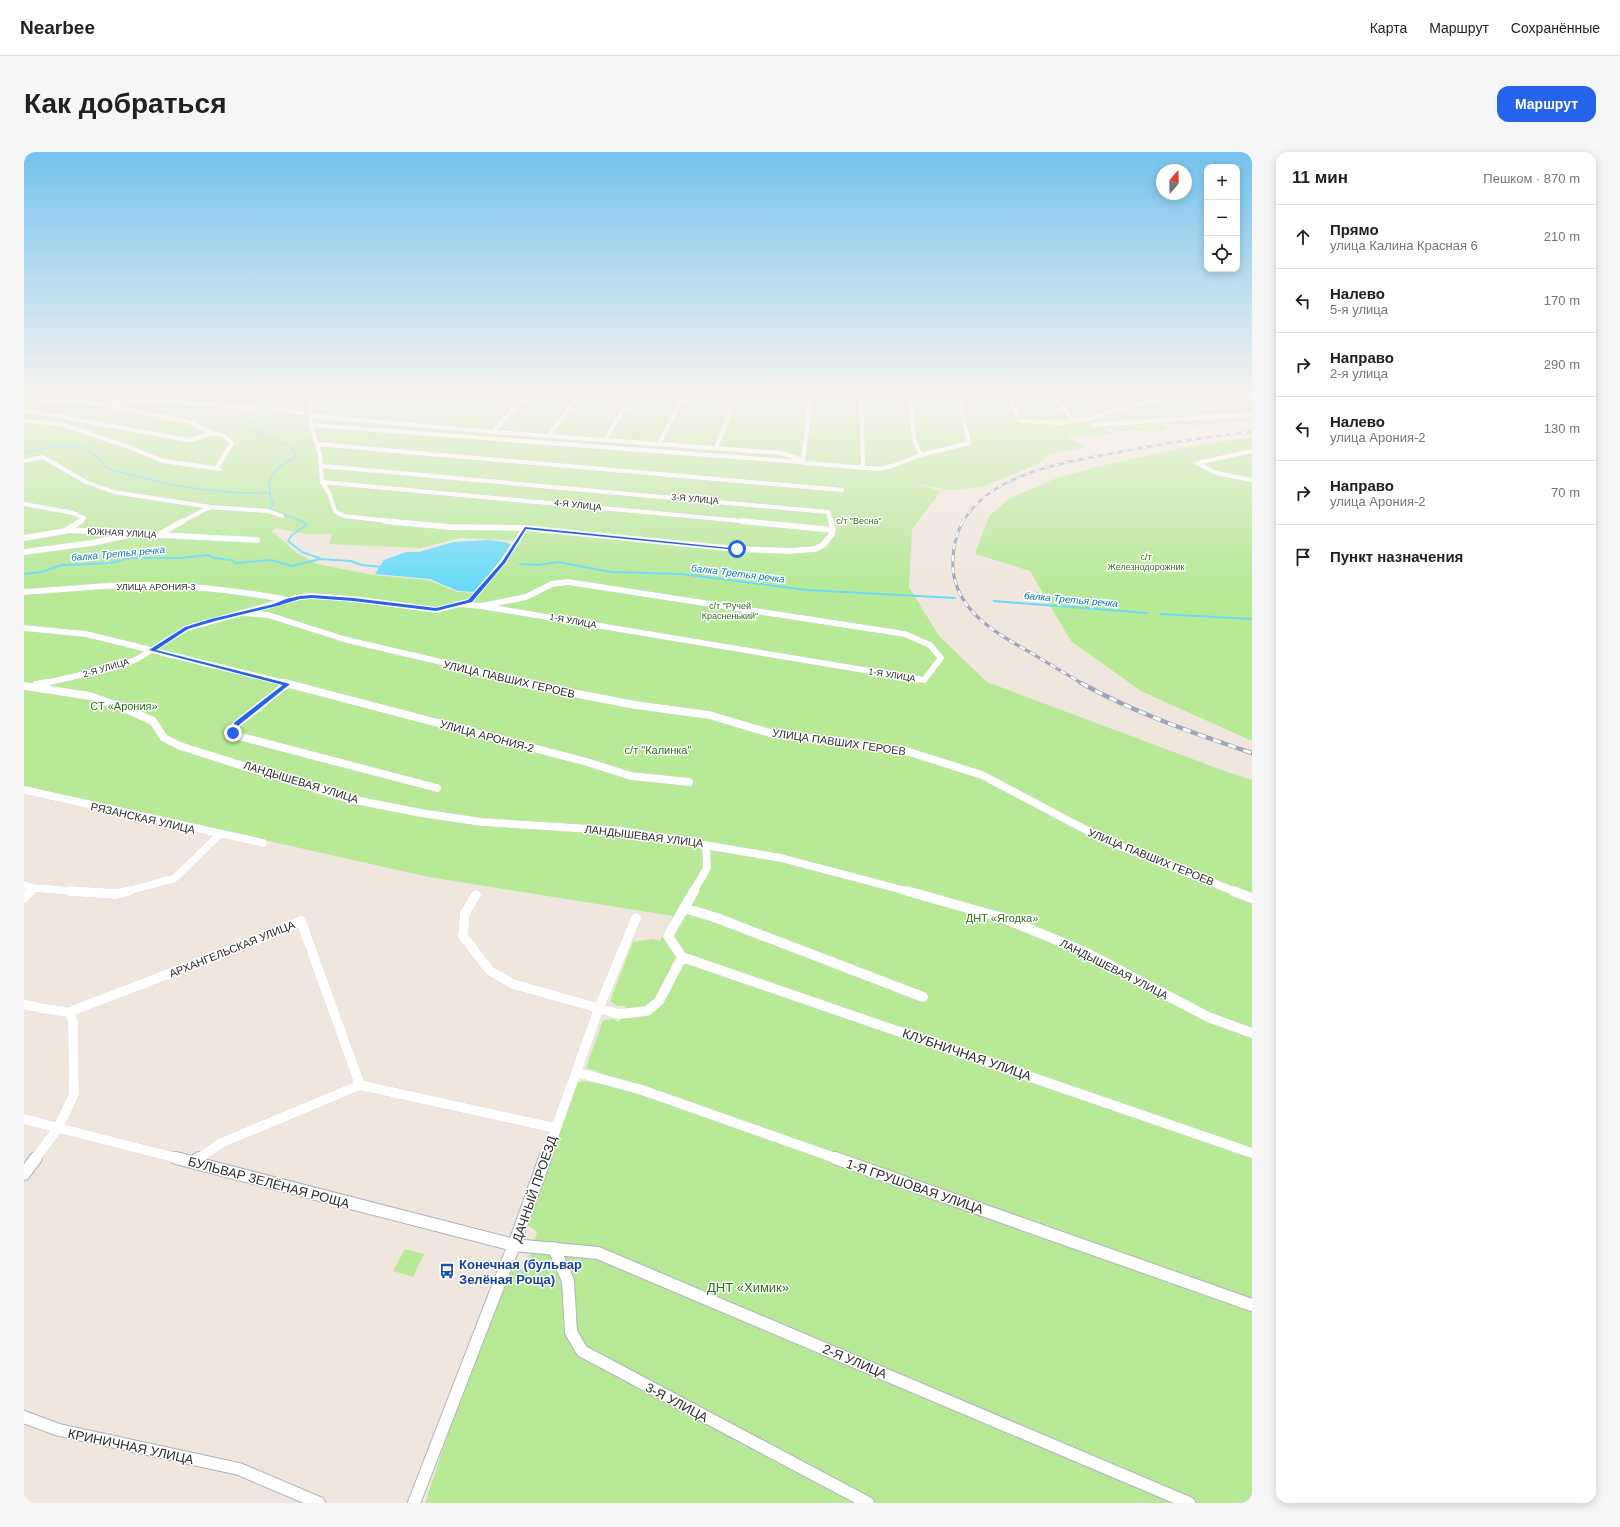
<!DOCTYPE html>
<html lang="ru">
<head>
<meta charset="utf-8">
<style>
  :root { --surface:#fff; --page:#f6f6f6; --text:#202124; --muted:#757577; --line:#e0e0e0; --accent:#2563eb }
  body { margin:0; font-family:Helvetica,sans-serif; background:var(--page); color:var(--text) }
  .controls { position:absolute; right:12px; top:12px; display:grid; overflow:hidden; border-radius:8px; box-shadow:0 2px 10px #0003 }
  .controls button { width:36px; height:36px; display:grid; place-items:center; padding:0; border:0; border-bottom:1px solid var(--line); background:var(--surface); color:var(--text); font:20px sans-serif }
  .compass { position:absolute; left:1132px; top:12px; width:36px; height:36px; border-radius:50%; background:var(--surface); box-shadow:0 2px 10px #0003; rotate:20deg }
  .stop { position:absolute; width:12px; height:12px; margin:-9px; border:3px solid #2563eb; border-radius:50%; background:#fff }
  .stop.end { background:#2563eb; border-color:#fff; box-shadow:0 1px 4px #0008 }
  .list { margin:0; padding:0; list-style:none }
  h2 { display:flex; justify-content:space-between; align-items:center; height:52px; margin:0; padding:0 16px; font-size:17px }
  h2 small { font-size:13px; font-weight:400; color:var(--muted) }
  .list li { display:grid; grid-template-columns:26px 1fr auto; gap:12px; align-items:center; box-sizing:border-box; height:64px; padding:0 16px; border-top:1px solid var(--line) }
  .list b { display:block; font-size:15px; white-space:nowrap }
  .list p { margin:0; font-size:13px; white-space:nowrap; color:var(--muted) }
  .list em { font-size:13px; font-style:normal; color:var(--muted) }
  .icon { flex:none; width:22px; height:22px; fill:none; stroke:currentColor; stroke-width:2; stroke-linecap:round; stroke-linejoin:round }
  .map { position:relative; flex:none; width:1228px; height:1351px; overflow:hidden; border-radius:12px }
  header { display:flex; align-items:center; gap:24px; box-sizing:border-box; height:56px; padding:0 20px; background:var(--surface); border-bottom:1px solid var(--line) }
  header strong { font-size:19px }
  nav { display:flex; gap:22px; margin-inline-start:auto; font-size:14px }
  .intro { display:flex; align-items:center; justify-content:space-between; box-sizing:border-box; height:96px; padding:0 24px }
  h1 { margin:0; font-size:28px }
  .button { padding:10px 18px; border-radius:12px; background:var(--accent); color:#fff; font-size:14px; font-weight:700 }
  main { display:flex; gap:24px; padding:0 24px }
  aside { flex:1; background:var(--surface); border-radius:12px; box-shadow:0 2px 10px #0003 }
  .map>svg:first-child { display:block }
  .green { fill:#b7e997; fill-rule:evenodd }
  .water { fill:#6adaf8 }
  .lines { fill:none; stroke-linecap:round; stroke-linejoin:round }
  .stream-far1 { stroke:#6adaf8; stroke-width:1.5 }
  .stream { stroke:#6adaf8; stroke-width:2 }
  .street-far4-casing { stroke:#aeb2bd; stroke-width:5 }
  .street-far3-casing { stroke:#aeb2bd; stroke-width:6 }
  .street-far2-casing { stroke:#aeb2bd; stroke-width:8 }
  .street-far1-casing { stroke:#aeb2bd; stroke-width:10 }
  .street-casing { stroke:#aeb2bd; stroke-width:14 }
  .street-far4 { stroke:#fff; stroke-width:4.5 }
  .street-far3 { stroke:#fff; stroke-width:6 }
  .street-far2 { stroke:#fff; stroke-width:8 }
  .street-far1 { stroke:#fff; stroke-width:10 }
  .street { stroke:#fff; stroke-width:12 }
  .rail-far2-casing { stroke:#a0a5b8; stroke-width:2.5 }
  .rail-far1-casing { stroke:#a0a5b8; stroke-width:3 }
  .rail-casing { stroke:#a0a5b8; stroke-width:4.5 }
  .rail-far2 { stroke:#fff; stroke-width:1.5; stroke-dasharray:5; stroke-linecap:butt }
  .rail-far1 { stroke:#fff; stroke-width:2; stroke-dasharray:6; stroke-linecap:butt }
  .rail { stroke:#fff; stroke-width:3; stroke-dasharray:8; stroke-linecap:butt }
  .route { fill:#2563eb }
  .labels { text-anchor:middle; stroke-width:3; stroke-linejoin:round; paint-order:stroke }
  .far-street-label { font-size:9px; fill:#2c2c2c; stroke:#fff }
  .far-park-label { font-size:9px; fill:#2d7115; stroke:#fff }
  .far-water-label { font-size:10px; font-style:italic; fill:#0379aa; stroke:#fff }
  .street-label { font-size:11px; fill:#2c2c2c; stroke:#fff }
  .park-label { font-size:11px; fill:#2d7115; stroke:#fff }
  .near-street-label { font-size:13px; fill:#2c2c2c; stroke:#fff }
  .near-transit-label { font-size:13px; font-weight:bold; fill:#164399; stroke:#fff; text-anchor:start }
  .near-park-label { font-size:13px; fill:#2d7115; stroke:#fff }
</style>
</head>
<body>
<header>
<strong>Nearbee</strong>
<nav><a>Карта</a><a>Маршрут</a><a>Сохранённые</a></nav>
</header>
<div class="intro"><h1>Как добраться</h1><a class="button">Маршрут</a></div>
<main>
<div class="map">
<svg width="1228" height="1351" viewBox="0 0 1228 1351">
  <rect width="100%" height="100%" fill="#efe7de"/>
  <path class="green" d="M0,245H1228V268L1173,274L1145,272L1141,269L1132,271L1142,275V279H1092L1083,275V274H1080L1089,282L1042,285L1063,295L1024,303L1016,311L958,335L926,338L886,330L917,339L888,377L885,435L915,484L963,530L1203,620L1228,628V1351H401L480,1115L487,1110L502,1120L513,1080L500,1070L554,930L561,929L571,931L575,920L562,916L579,868L588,867L595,869L602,854H593L586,849L609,790L629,787L636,789L649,764L405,725L0,634ZM252,376L282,382H308L305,392L397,396L436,386L497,389L457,441L433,440L404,428L349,423L293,412L273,401L248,379Z
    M1228,285V589L1117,539L1047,489L1006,419L951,402L965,364L986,346L1033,326L1085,312L1163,295Z
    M381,1097L400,1102L389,1125L369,1119Z"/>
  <path class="water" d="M463,388L482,390L487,393L473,414L451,440L434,439L406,427L351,422L360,408L382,400H395L429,390Z"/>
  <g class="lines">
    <path class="stream-far1" d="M249,247L241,261L227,272L226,277L264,293L271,300L270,306C247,318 240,327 249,353L245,357L280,370
      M0,301C21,297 47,288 67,300C75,304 77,313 85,317C93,320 103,322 112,324C155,336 199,342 244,341"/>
    <path class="stream" d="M278,369L282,373L268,383L264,389L278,400L295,406
      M496,412L514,413L534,410L587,420L657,422L783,438L931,446
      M0,422L18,420L37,413L87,411L106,406H157L184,403L190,406L208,408L211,411L247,408L268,414L296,407L327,409L338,413L358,415
      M970,449L1123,461
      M1137,462L1228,467"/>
    <g class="street-far4-casing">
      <path id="street-far4" d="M0,245L77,252L166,270L185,280
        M287,245V273L296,303L298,330L305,341L311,359L320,364L373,370
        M458,245L478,246
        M885,245L891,291L897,303
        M985,245L993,263
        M1032,245L1049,269
        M82,252L135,249L223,255L237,254
        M251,255L274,261H287
        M0,258L164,288C182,287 190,272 208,291L192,317
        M288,264L469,280L757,301L779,308L780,311L855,317L868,314L897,303L945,291L935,245
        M0,269L37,272L102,294L139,309L196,317
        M996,269L1037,271L1063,267L1139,245
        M287,273L777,310
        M1069,273L1228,262
        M469,280L500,245
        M524,284L554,245
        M581,288L607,245
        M293,292L818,338
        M635,292L659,245
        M692,296L712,245
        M779,308L787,245
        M0,309L19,305L62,330L90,340L186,355L244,359L258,364
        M1173,311L1192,321L1228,328
        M1173,311L1228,299
        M298,314L804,360L807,370
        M836,315L839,313L837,245
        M298,330L728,370
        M0,352L49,361L60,366L56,370
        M157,370L186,355"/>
    </g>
    <g class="street-far3-casing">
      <path id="street-far3" d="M361,369L425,375L501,376L713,397L765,399L791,397L799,393L808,382L809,378
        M718,369L809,378
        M807,369L809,378
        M44,378L233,388
        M136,382L159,369
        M0,386L41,379L57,369
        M0,400L68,391L106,383
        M544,430L881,482L906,493L917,506L900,528L457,454L502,445L528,432Z
        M0,440C35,438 71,434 106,433C160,432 212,438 264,448
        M436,452L457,454
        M217,461L244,463L323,488L426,512L500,532
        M0,476L62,482L265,532
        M17,532L96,514L113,507L163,476L276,445L288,444L329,447L413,458L446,449L479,410L501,376"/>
    </g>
    <g class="street-far2-casing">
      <path id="street-far2" d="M261,531L563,610L607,624L665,630
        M497,531L611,553L685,563L746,581L882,599L958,623L1083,689L1212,740
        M263,532L213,572L209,577V581L214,584L413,636
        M12,533L22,531
        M0,534L66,544L102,557L129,569L140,586L156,594L321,646L397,661L458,670L598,679L757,706L886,740
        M0,638L239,691
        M0,733L10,736L60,740
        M6,740L10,736
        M101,740L151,726L195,683
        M669,740L683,716L682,693"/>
    </g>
    <g class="street-far1-casing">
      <path id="street-far1" d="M46,739L92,742L105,739
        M883,739L979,766L1059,799L1184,865L1228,881
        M1209,739L1228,746
        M452,743L441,761L439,784L466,819L489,832L595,862L623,859L635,849L658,805
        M0,746L7,739
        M660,756L693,766L899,845
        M658,805L1228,1001
        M658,805L644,784L670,739
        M0,852L21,857L45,860L243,784L277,769L336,933L531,976
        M552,920L618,938L814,1007
        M0,967L156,1007
        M11,1007L34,976L50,942L49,869L45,860
        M174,1007L197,991L336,933
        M521,1007L575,856L612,766"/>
    </g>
    <g class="street-casing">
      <path id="street" d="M152,1006L490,1093L574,1101L1165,1351
        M811,1006L1228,1153
        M170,1010L175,1006
        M0,1022L12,1006
        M530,1096L544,1129L547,1180L558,1199L844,1351
        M0,1265L35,1278L215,1317L295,1351
        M390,1351L490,1093L521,1006"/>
    </g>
    <use href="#street-far4" class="street-far4"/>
    <use href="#street-far3" class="street-far3"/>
    <use href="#street-far2" class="street-far2"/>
    <use href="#street-far1" class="street-far1"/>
    <use href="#street" class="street"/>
    <g class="rail-far2-casing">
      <path id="rail-far2" d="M939,370C967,319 1049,309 1101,299C1143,291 1185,284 1228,280"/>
    </g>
    <g class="rail-far1-casing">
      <path id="rail-far1" d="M939,369C931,384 928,400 929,417C933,461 974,482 1009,502C1025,512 1042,522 1059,532"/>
    </g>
    <g class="rail-casing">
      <path id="rail" d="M1057,531C1111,561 1169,581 1228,601"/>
    </g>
    <use href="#rail-far2" class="rail-far2"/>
    <use href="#rail-far1" class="rail-far1"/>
    <use href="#rail" class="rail"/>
  </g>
  <linearGradient id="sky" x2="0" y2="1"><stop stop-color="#75c3ee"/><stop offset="0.56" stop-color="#f8f4f0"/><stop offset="1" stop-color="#f8f4f0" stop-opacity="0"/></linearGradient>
  <rect width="1228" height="434" fill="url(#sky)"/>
  <path class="route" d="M501,375L716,397L713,398L502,377L481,411L448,450L412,459L329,449L288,446L276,447L253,454L191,469L164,477L132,498L266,532L215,573L211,577L212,581L209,583L206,581V577L211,570L259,533L125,498L161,475L187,467L250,452L262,447L276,444L288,443L329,446L412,456L444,448L478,410Z"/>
  <defs>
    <g id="bus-bare" transform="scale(1.2)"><path d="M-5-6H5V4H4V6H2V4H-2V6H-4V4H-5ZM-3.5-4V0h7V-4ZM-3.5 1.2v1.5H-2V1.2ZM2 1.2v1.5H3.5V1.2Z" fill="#1a4fb4" stroke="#fff" stroke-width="2.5" paint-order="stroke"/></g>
  </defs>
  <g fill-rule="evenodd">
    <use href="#bus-bare" x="423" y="1119"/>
  </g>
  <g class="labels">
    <g class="far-street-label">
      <text transform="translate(671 347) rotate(5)" y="3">3-Я УЛИЦА</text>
      <text transform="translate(554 353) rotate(6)" y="3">4-Я УЛИЦА</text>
      <text transform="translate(98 381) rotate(3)" y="3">ЮЖНАЯ УЛИЦА</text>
      <text x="132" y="438">УЛИЦА АРОНИЯ-3</text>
      <text transform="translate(549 469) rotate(10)" y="3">1-Я УЛИЦА</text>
      <text transform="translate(82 516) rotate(-16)" y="3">2-Я УЛИЦА</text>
      <text transform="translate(868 523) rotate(9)" y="3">1-Я УЛИЦА</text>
    </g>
    <g class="far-park-label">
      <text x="835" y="372">с/т "Весна"</text>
      <text x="1122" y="408">с/т<tspan x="1122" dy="10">Железнодорожник</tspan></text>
      <text x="706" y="457">с/т "Ручей<tspan x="706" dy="10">Красненький"</tspan></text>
    </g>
    <g class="far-water-label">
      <text transform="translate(94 401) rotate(-5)" y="4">балка Третья речка</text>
      <text transform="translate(714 421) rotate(7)" y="4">балка Третья речка</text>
      <text transform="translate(1047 447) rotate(5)" y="4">балка Третья речка</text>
    </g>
    <g class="street-label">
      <text transform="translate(485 527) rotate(13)" y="4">УЛИЦА ПАВШИХ ГЕРОЕВ</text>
      <text transform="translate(463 584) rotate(15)" y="4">УЛИЦА АРОНИЯ-2</text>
      <text transform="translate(815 590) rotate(8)" y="4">УЛИЦА ПАВШИХ ГЕРОЕВ</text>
      <text transform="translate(277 630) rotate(17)" y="4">ЛАНДЫШЕВАЯ УЛИЦА</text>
      <text transform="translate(119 666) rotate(13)" y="4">РЯЗАНСКАЯ УЛИЦА</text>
      <text transform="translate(620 684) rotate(7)" y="4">ЛАНДЫШЕВАЯ УЛИЦА</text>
      <text transform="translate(1127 705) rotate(22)" y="4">УЛИЦА ПАВШИХ ГЕРОЕВ</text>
      <text transform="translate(208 797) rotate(-22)" y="4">АРХАНГЕЛЬСКАЯ УЛИЦА</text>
      <text transform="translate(1090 817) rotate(27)" y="4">ЛАНДЫШЕВАЯ УЛИЦА</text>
    </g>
    <g class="park-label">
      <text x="100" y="558">СТ «Арония»</text>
      <text x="634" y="602">с/т "Калинка"</text>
      <text x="978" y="770">ДНТ «Ягодка»</text>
    </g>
    <g class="near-street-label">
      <text transform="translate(943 902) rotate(19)" y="5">КЛУБНИЧНАЯ УЛИЦА</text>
      <text transform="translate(245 1030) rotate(15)" y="5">БУЛЬВАР ЗЕЛЁНАЯ РОЩА</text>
      <text transform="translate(891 1034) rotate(19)" y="5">1-Я ГРУШОВАЯ УЛИЦА</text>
      <text transform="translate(510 1037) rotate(-71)" y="5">ДАЧНЫЙ ПРОЕЗД</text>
      <text transform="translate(831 1209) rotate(23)" y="5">2-Я УЛИЦА</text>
      <text transform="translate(653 1250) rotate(28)" y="5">3-Я УЛИЦА</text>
      <text transform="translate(107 1294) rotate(12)" y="5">КРИНИЧНАЯ УЛИЦА</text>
    </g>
    <g class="near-transit-label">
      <text x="435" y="1117">Конечная (бульвар<tspan x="435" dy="15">Зелёная Роща)</tspan></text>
    </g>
    <g class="near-park-label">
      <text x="724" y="1140">ДНТ «Химик»</text>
    </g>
  </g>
</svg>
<div class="controls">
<button>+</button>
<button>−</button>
<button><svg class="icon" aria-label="locate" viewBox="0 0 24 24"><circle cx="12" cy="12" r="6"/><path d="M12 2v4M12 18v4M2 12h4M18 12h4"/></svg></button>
</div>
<svg class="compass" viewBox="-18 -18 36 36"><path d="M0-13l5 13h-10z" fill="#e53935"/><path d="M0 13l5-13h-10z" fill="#757577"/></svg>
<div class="stop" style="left:713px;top:397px"></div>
<div class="stop end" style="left:209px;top:581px"></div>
</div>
<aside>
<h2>11 мин<small>Пешком · 870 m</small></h2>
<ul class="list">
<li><svg class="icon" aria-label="ahead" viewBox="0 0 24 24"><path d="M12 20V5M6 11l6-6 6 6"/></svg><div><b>Прямо</b><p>улица Калина Красная 6</p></div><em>210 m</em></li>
<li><svg class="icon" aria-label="left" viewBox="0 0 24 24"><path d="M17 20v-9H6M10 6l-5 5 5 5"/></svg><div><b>Налево</b><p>5-я улица</p></div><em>170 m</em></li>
<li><svg class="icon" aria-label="right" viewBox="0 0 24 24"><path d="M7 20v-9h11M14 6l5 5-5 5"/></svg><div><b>Направо</b><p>2-я улица</p></div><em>290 m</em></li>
<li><svg class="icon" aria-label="left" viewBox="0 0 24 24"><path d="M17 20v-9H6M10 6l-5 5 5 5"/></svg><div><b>Налево</b><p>улица Арония-2</p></div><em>130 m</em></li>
<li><svg class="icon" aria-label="right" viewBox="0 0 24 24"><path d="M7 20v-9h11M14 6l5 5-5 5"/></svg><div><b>Направо</b><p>улица Арония-2</p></div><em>70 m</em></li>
<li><svg class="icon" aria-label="arrive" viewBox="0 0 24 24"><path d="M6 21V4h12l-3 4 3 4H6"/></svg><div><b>Пункт назначения</b></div></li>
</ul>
</aside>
</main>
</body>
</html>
